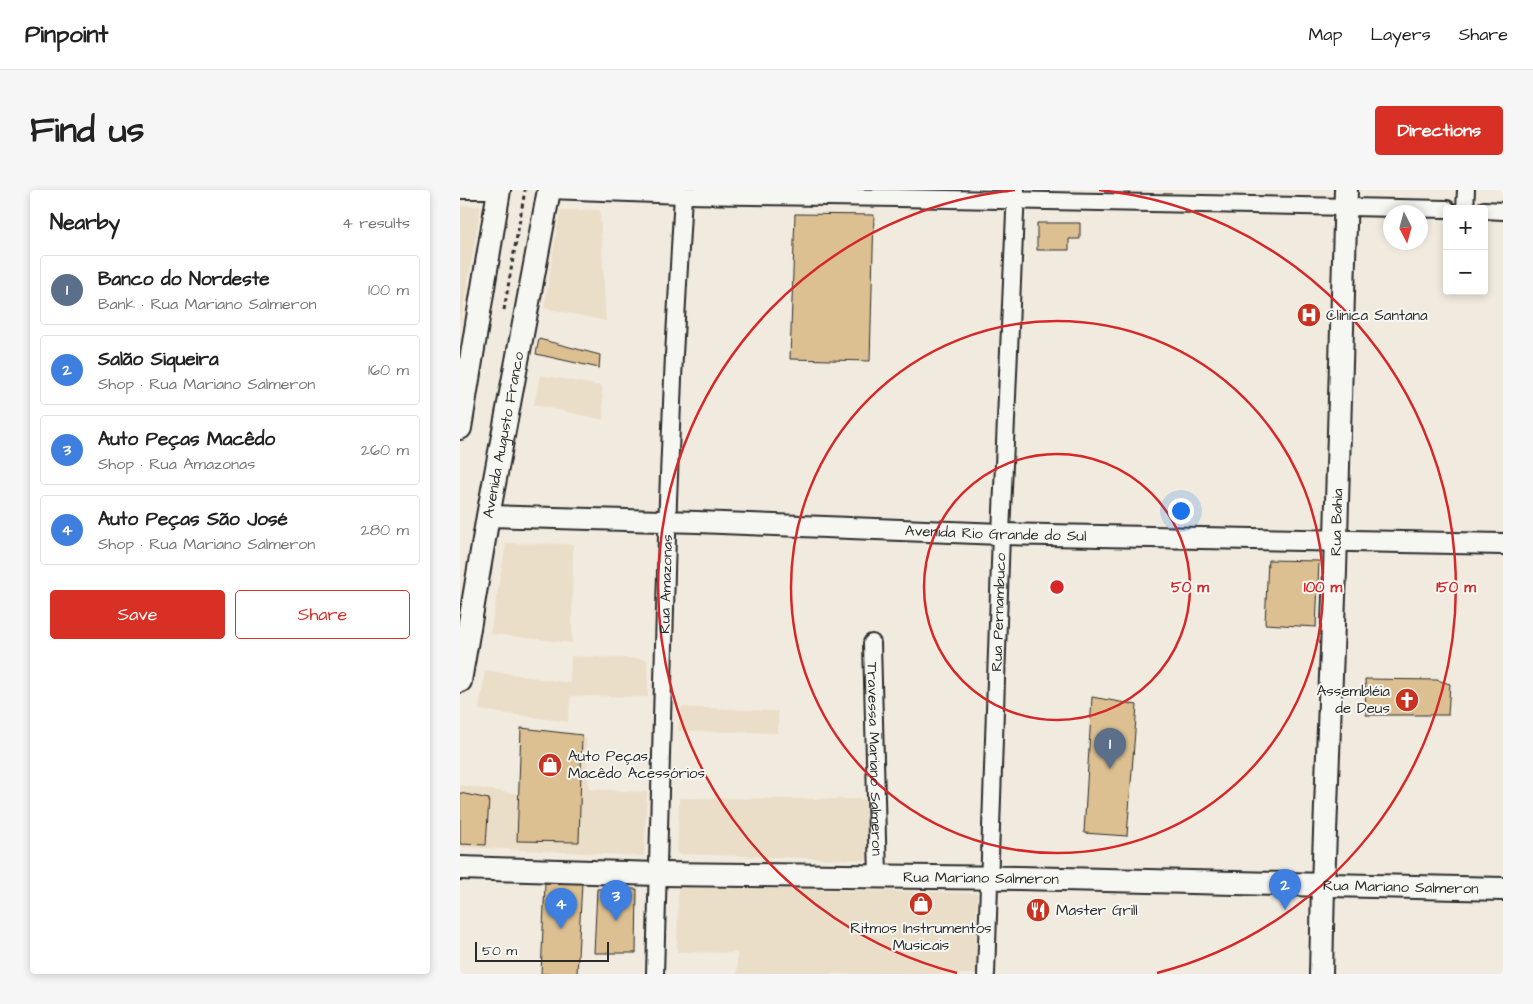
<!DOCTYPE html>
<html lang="en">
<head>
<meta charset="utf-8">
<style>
  :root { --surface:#fff; --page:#f6f6f6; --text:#222; --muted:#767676; --line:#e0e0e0; --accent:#d93025 }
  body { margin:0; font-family:"Architects Daughter",sans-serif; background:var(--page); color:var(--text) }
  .controls { position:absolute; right:15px; top:15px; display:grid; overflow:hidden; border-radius:5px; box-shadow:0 2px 8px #0003 }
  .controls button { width:45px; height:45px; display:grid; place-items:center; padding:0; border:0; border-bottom:1px solid var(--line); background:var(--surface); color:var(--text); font:25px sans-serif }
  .compass { position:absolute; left:923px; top:15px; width:45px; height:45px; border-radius:50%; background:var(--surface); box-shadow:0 2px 8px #0003; rotate:174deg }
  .scale { position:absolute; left:15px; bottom:12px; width:134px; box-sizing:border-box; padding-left:5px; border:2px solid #2b2b2b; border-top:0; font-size:14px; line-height:18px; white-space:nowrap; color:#2b2b2b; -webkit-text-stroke:4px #f6f6f2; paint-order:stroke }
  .you { position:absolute; left:720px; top:320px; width:18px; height:18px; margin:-12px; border:4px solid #fff; border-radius:50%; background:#1a73e8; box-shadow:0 0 0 8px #1a73e833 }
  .badge { display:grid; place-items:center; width:32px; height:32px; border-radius:50%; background:var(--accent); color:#fff; font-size:16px; font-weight:700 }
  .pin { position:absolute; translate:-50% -41px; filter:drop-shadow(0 1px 2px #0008) }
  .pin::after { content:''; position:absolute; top:26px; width:18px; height:15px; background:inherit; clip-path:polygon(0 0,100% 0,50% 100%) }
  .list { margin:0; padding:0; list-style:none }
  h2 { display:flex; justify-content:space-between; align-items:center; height:65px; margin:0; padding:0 20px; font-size:21px }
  h2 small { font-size:16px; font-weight:400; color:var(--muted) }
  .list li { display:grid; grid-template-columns:32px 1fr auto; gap:15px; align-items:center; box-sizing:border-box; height:70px; margin:0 10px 10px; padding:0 10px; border:1px solid var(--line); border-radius:5px }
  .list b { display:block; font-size:19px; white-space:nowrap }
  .list p { margin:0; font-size:16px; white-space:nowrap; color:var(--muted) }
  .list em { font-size:16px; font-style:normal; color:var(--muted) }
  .actions { display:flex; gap:10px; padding:15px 20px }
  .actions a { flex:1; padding:11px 0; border:1px solid var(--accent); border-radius:5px; text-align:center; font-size:18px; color:var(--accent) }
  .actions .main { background:var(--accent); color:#fff }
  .map { position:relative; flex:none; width:1043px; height:784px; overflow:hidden; border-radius:5px }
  header { display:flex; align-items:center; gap:30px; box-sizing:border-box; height:70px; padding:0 25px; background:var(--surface); border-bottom:1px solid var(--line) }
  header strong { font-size:24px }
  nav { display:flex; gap:28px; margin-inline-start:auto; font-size:18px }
  .intro { display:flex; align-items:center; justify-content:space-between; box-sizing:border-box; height:120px; padding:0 30px }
  h1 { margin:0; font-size:35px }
  .button { padding:12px 22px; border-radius:5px; background:var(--accent); color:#fff; font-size:18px; font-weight:700 }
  main { display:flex; gap:30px; padding:0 30px }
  aside { flex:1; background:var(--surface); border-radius:5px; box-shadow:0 2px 8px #0003 }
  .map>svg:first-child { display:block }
  .built { fill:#ebdec8 }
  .building { fill:#dcc091; stroke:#2b2b2b }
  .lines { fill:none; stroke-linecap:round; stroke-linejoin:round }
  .minor-casing { stroke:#2b2b2b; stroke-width:20 }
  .tertiary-casing { stroke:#2b2b2b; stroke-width:24 }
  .secondary-casing { stroke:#2b2b2b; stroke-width:26 }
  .path { stroke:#2b2b2b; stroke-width:3; stroke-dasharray:4 4; stroke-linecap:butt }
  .minor { stroke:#f6f6f2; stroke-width:16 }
  .tertiary { stroke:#f6f6f2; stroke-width:20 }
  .secondary { stroke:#f6f6f2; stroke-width:22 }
  .ring { fill:none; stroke:#d62828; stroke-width:2.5 }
  .labels { text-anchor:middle; stroke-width:4; stroke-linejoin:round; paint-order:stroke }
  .poi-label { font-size:15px; fill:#2b2b2b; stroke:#f6f6f2; text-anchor:start }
  .street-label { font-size:15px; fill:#2b2b2b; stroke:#f6f6f2 }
  .centre { fill:#d62828; stroke:#f6f6f2; stroke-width:2.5 }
  .ring-label { font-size:15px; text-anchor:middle; font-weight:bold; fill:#d62828; stroke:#f6f6f2; stroke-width:4; stroke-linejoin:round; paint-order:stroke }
</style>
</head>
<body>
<header>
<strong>Pinpoint</strong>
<nav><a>Map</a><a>Layers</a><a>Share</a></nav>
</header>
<div class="intro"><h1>Find us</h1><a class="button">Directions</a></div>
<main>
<aside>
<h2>Nearby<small>4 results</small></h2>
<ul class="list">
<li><span class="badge" style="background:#5c6f8a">1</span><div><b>Banco do Nordeste</b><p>Bank · Rua Mariano Salmeron</p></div><em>100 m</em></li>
<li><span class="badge" style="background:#3f7fe0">2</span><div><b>Salão Siqueira</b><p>Shop · Rua Mariano Salmeron</p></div><em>160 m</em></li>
<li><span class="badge" style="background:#3f7fe0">3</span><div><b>Auto Peças Macêdo</b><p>Shop · Rua Amazonas</p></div><em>260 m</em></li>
<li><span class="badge" style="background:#3f7fe0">4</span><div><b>Auto Peças São José</b><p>Shop · Rua Mariano Salmeron</p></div><em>280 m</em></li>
</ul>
<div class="actions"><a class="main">Save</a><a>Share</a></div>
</aside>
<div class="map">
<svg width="1043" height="784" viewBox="0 0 1043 784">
  <rect width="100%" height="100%" fill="#f1ebdf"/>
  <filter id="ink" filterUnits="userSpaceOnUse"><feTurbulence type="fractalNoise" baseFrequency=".02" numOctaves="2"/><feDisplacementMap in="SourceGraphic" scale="10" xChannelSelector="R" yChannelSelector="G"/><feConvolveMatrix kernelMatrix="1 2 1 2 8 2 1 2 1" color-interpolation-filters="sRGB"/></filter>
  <g filter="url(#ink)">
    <path class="built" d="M0,16H21L0,137Z
      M100,20H140L146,131L84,118Z
      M80,185L142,196L144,230L74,215Z
      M46,353L113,354L112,453L30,444Z
      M111,466L187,469L188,507L111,506L108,532L19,520L25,480L110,493Z
      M221,517L318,521V543L218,541Z
      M61,538L126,548L129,599L187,602L184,666L0,657V595L58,604Z
      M219,608L405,609L408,670L217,664Z
      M218,697L517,703L516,784H277V763L217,762Z"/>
    <path class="building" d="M335,24L414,25L410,171L330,169Z
      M577,33H620V49H609V60H577Z
      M79,149L140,165L139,178L76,164Z
      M808,370L859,371L856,437L805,434Z
      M905,489L977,490L990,494L988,525H906Z
      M632,507L677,515L667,646L624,643Z
      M61,538L122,545L119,652L57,651Z
      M0,603L29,609L26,655L0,654Z
      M85,693H122L117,784H81Z
      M137,699H177L176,763H134Z"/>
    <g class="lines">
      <g class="minor-casing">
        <g id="minor">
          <path d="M0,0H39"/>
          <path d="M89,0L223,5L438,8L987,19"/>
          <path d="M1005,19L1006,0"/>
          <path d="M1024,20L1043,21"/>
          <path id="s1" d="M412,453L418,687"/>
          <path id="s2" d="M195,784L208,310L214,165L223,5"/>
          <path id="s3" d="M526,784L541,344L556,0"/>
        </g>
      </g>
      <g class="tertiary-casing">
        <g id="tertiary">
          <path id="s4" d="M28,326L237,332L541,344L1043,354"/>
        </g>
      </g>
      <g class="secondary-casing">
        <g id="secondary">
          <path d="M0,238L39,0"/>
          <path id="s5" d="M0,491L28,326L89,0"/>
          <path id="s6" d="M0,678L198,684L559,688L1043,699"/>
          <path id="s7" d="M861,784L863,695L875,381L886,0"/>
        </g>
      </g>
      <path class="path" d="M44,120L65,0"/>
      <use href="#minor" class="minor"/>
      <use href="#tertiary" class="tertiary"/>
      <use href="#secondary" class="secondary"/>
    </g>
  </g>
  <g class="ring">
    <circle cx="597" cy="397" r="133"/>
    <circle cx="597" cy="397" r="266"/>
    <path d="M497 783A399 399 0 0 1 555 0M639 0A399 399 0 0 1 697 783"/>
  </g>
  <defs>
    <g id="hospital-disc" transform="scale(1.25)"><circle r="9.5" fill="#c8321e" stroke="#f6f6f2"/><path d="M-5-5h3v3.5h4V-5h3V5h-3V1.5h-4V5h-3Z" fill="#fff"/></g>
    <g id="church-disc" transform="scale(1.25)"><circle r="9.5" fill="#c8321e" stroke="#f6f6f2"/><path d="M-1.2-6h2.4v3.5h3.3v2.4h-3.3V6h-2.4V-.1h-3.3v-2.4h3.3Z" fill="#fff"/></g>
    <g id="shop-disc" transform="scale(1.25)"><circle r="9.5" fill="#c8321e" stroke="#f6f6f2"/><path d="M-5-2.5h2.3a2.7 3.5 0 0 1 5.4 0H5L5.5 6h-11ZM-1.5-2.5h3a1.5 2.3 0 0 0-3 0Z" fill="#fff"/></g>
    <g id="restaurant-disc" transform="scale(1.25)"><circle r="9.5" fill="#c8321e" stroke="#f6f6f2"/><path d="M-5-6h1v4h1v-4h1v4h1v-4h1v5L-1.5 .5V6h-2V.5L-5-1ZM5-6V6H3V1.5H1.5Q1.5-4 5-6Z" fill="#fff"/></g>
  </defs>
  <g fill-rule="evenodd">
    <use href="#hospital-disc" x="849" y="125"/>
    <use href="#church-disc" x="947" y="510"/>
    <use href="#shop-disc" x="90" y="575"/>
    <use href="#shop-disc" x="461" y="714"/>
    <use href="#restaurant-disc" x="578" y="720"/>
  </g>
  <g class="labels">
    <g class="poi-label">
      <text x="866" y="130">Clinica Santana</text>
      <text x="930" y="506" text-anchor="end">Assembléia<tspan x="930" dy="17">de Deus</tspan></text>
      <text x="108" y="571">Auto Peças<tspan x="108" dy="17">Macêdo Acessórios</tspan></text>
      <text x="596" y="725">Master Grill</text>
      <text x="461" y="743" text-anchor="middle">Ritmos Instrumentos<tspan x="461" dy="17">Musicais</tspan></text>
    </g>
    <g class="street-label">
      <text dy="5" stroke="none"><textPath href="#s5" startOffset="250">Avenida Augusto Franco</textPath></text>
      <text dy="5" stroke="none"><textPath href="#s7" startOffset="452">Rua Bahia</textPath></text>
      <text dy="5" stroke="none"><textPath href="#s4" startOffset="508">Avenida Rio Grande do Sul</textPath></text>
      <text dy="5" stroke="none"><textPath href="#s2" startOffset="390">Rua Amazonas</textPath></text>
      <text dy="5" stroke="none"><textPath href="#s3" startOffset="362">Rua Pernambuco</textPath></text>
      <text dy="5" stroke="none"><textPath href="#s1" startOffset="116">Travessa Mariano Salmeron</textPath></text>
      <text dy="5" stroke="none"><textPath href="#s6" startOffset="521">Rua Mariano Salmeron</textPath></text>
      <text dy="5" stroke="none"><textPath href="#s6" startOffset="941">Rua Mariano Salmeron</textPath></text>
    </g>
  </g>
  <circle cx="597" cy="397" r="8" class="centre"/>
  <g class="ring-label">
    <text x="730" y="402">50 m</text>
    <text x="863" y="402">100 m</text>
    <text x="996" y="402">150 m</text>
  </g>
</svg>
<div class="controls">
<button>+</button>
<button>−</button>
</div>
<svg class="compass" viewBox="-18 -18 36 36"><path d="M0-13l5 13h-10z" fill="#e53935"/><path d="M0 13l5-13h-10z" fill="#767676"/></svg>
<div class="scale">50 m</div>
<div class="you"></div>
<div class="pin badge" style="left:650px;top:579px;background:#5c6f8a">1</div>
<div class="pin badge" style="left:825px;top:720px;background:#3f7fe0">2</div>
<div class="pin badge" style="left:156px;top:731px;background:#3f7fe0">3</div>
<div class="pin badge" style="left:101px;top:739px;background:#3f7fe0">4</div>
</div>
</main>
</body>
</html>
